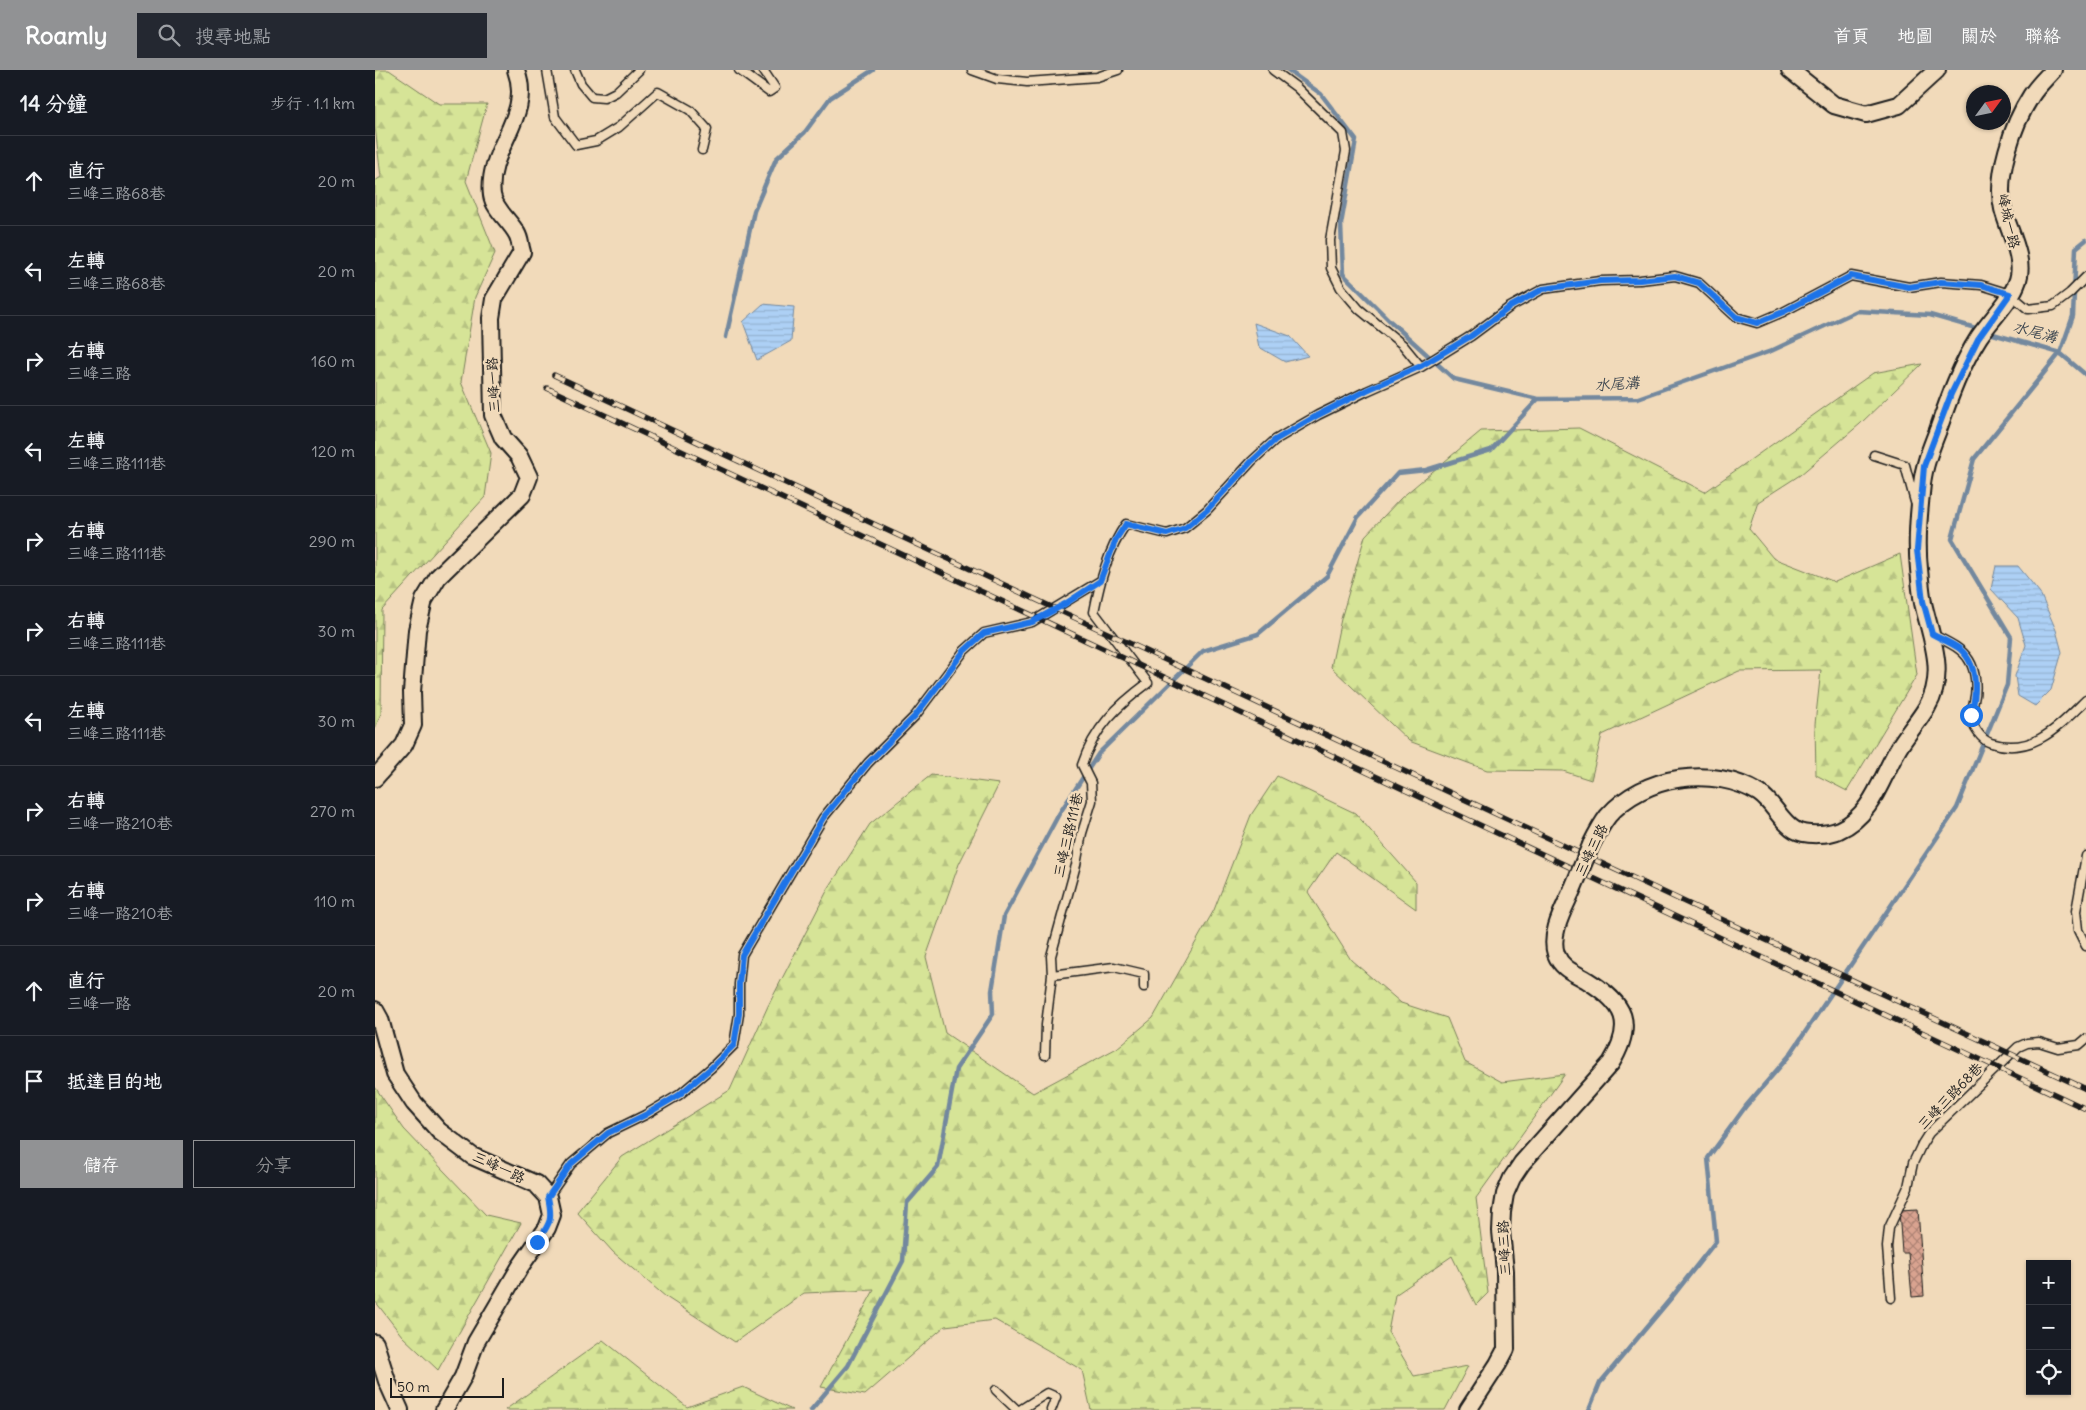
<!DOCTYPE html>
<html lang="zh-TW">
<head>
<meta charset="utf-8">
<style>
  :root { --surface:#171b24; --page:#242831; --text:#f1f3f6; --muted:#9ea1a6; --line:#363941; --accent:#919294 }
  body { margin:0; font-family:Delius,"LXGW WenKai TC",sans-serif; background:var(--page); color:var(--text) }
  .controls { position:absolute; right:15px; bottom:15px; display:grid; overflow:hidden; border-radius:0px; box-shadow:0 1px 4px #0004 }
  .controls button { width:45px; height:45px; display:grid; place-items:center; padding:0; border:0; border-bottom:1px solid var(--line); background:var(--surface); color:var(--text); font:25px sans-serif }
  .compass { position:absolute; left:1591px; top:15px; width:45px; height:45px; border-radius:50%; background:var(--surface); box-shadow:0 1px 4px #0004; rotate:57deg }
  .scale { position:absolute; left:15px; bottom:12px; width:114px; box-sizing:border-box; padding-left:5px; border:2px solid #1c1c1c; border-top:0; font-size:14px; line-height:18px; white-space:nowrap; color:#1c1c1c; -webkit-text-stroke:4px #f1daba; paint-order:stroke }
  .stop { position:absolute; width:15px; height:15px; margin:-11px; border:4px solid #1a73e8; border-radius:50%; background:#fff }
  .stop.end { background:#1a73e8; border-color:#fff; box-shadow:0 1px 5px #0008 }
  .list { margin:0; padding:0; list-style:none }
  h2 { display:flex; justify-content:space-between; align-items:center; height:65px; margin:0; padding:0 20px; font-size:21px }
  h2 small { font-size:16px; font-weight:400; color:var(--muted) }
  .list li { display:grid; grid-template-columns:32px 1fr auto; gap:15px; align-items:center; box-sizing:border-box; height:90px; padding:0 20px; border-top:1px solid var(--line) }
  .list b { display:block; font-size:19px; white-space:nowrap }
  .list p { margin:0; font-size:16px; white-space:nowrap; color:var(--muted) }
  .list em { font-size:16px; font-style:normal; color:var(--muted) }
  .actions { display:flex; gap:10px; padding:15px 20px }
  .actions a { flex:1; padding:11px 0; border:1px solid var(--accent); border-radius:0px; text-align:center; font-size:18px; color:var(--accent) }
  .actions .main { background:var(--accent); color:#fff }
  .icon { flex:none; width:28px; height:28px; fill:none; stroke:currentColor; stroke-width:2; stroke-linecap:round; stroke-linejoin:round }
  .map { position:relative; flex:none; width:1711px; height:1340px; overflow:hidden }
  header { display:flex; align-items:center; gap:30px; box-sizing:border-box; height:70px; padding:0 25px; background:var(--accent); color:#fff }
  header strong { font-size:24px }
  nav { display:flex; gap:28px; margin-inline-start:auto; font-size:18px }
  .search { width:350px; height:45px; background:var(--page); display:flex; align-items:center; gap:12px; box-sizing:border-box; padding:0 18px; border-radius:0px; color:var(--muted); font-size:19px }
  main { display:flex }
  aside { flex:1; background:var(--surface) }
  .map>svg:first-child { display:block }
  .forest { fill:url(#forest-firs); stroke:#79805a }
  .water { fill:url(#water-rules); stroke:#73889e }
  .lines { fill:none; stroke-linecap:round; stroke-linejoin:round }
  .stream { stroke:#73889e; stroke-width:4.5 }
  .building { fill:url(#building-cross-hatch); stroke:#1c1c1c }
  .service-casing { stroke:#1c1c1c; stroke-width:11 }
  .minor-casing { stroke:#1c1c1c; stroke-width:20 }
  .service { stroke:#f1daba; stroke-width:8 }
  .minor { stroke:#f1daba; stroke-width:16 }
  .rail-casing { stroke:#1c1c1c; stroke-width:5.5 }
  .rail { stroke:#f1daba; stroke-width:4; stroke-dasharray:11; stroke-linecap:butt }
  .minor-bridge-casing { stroke:#1c1c1c; stroke-width:20; stroke-linecap:butt }
  .minor-bridge { stroke:#f1daba; stroke-width:16 }
  .route { stroke:#1a73e8; stroke-width:6 }
  .labels { text-anchor:middle; stroke-width:5; stroke-linejoin:round; paint-order:stroke }
  .street-label { font-size:14px; fill:#1c1c1c; stroke:#f1daba }
  .water-label { font-size:15px; font-style:italic; fill:#404952; stroke:#f1daba }
</style>
</head>
<body>
<header>
<strong>Roamly</strong>
<div class="search"><svg class="icon" aria-label="search" viewBox="0 0 24 24"><circle cx="10" cy="10" r="6"/><path d="M15 15l6 6"/></svg>搜尋地點</div>
<nav><a>首頁</a><a>地圖</a><a>關於</a><a>聯絡</a></nav>
</header>
<main>
<aside>
<h2>14 分鐘<small>步行 · 1.1 km</small></h2>
<ul class="list">
<li><svg class="icon" aria-label="ahead" viewBox="0 0 24 24"><path d="M12 20V5M6 11l6-6 6 6"/></svg><div><b>直行</b><p>三峰三路68巷</p></div><em>20 m</em></li>
<li><svg class="icon" aria-label="left" viewBox="0 0 24 24"><path d="M17 20v-9H6M10 6l-5 5 5 5"/></svg><div><b>左轉</b><p>三峰三路68巷</p></div><em>20 m</em></li>
<li><svg class="icon" aria-label="right" viewBox="0 0 24 24"><path d="M7 20v-9h11M14 6l5 5-5 5"/></svg><div><b>右轉</b><p>三峰三路</p></div><em>160 m</em></li>
<li><svg class="icon" aria-label="left" viewBox="0 0 24 24"><path d="M17 20v-9H6M10 6l-5 5 5 5"/></svg><div><b>左轉</b><p>三峰三路111巷</p></div><em>120 m</em></li>
<li><svg class="icon" aria-label="right" viewBox="0 0 24 24"><path d="M7 20v-9h11M14 6l5 5-5 5"/></svg><div><b>右轉</b><p>三峰三路111巷</p></div><em>290 m</em></li>
<li><svg class="icon" aria-label="right" viewBox="0 0 24 24"><path d="M7 20v-9h11M14 6l5 5-5 5"/></svg><div><b>右轉</b><p>三峰三路111巷</p></div><em>30 m</em></li>
<li><svg class="icon" aria-label="left" viewBox="0 0 24 24"><path d="M17 20v-9H6M10 6l-5 5 5 5"/></svg><div><b>左轉</b><p>三峰三路111巷</p></div><em>30 m</em></li>
<li><svg class="icon" aria-label="right" viewBox="0 0 24 24"><path d="M7 20v-9h11M14 6l5 5-5 5"/></svg><div><b>右轉</b><p>三峰一路210巷</p></div><em>270 m</em></li>
<li><svg class="icon" aria-label="right" viewBox="0 0 24 24"><path d="M7 20v-9h11M14 6l5 5-5 5"/></svg><div><b>右轉</b><p>三峰一路210巷</p></div><em>110 m</em></li>
<li><svg class="icon" aria-label="ahead" viewBox="0 0 24 24"><path d="M12 20V5M6 11l6-6 6 6"/></svg><div><b>直行</b><p>三峰一路</p></div><em>20 m</em></li>
<li><svg class="icon" aria-label="arrive" viewBox="0 0 24 24"><path d="M6 21V4h12l-3 4 3 4H6"/></svg><div><b>抵達目的地</b></div></li>
</ul>
<div class="actions"><a class="main">儲存</a><a>分享</a></div>
</aside>
<div class="map">
<svg width="1711" height="1340" viewBox="0 0 1711 1340">
  <defs>
    <pattern id="forest-firs" width="22" height="20" patternUnits="userSpaceOnUse" patternTransform="scale(1.25)"><rect width="22" height="20" fill="#d6e497"/><path d="M5 1l3.5 6h-7zM16 11l3.5 6h-7z" fill="#b7c382"/></pattern>
    <pattern id="water-rules" width="6" height="5" patternUnits="userSpaceOnUse" patternTransform="scale(1.25)"><rect width="6" height="5" fill="#add0f5"/><path d="M0 2.5h6" fill="none" stroke="#94b2d1"/></pattern>
    <pattern id="building-cross-hatch" width="8" height="8" patternUnits="userSpaceOnUse" patternTransform="scale(1.25)"><rect width="8" height="8" fill="#d9a390"/><path d="M0 0l8 8M0 8l8-8" fill="none" stroke="#af8475"/></pattern>
  </defs>
  <rect width="100%" height="100%" fill="#f1daba"/>
  <filter id="ink" filterUnits="userSpaceOnUse"><feTurbulence type="fractalNoise" baseFrequency=".02" numOctaves="2"/><feDisplacementMap in="SourceGraphic" scale="10" xChannelSelector="R" yChannelSelector="G"/><feConvolveMatrix kernelMatrix="1 2 1 2 8 2 1 2 1" color-interpolation-filters="sRGB"/></filter>
  <g filter="url(#ink)">
    <path class="forest" d="M0,0H14L64,34H112L91,111L120,183L100,227L86,312L116,383L110,427L7,540L6,643L0,659V111L6,107L0,57Z
      M1547,294L1485,354L1425,405L1383,432L1374,459L1398,488L1460,512L1525,484L1542,605L1472,721L1441,705L1440,654L1446,600L1364,601L1227,665L1216,710L1188,701L1112,700L1034,671L956,597L966,549L990,466L1026,428L1106,361L1204,358L1330,422L1498,303Z
      M556,705L624,714L584,794L551,887L570,963L658,1023L742,978L778,948L839,840L876,745L902,706L980,743L1041,812V839L961,782L933,822L976,890L1026,933L1072,948L1090,992L1127,1012L1190,1004L1101,1128L1113,1223L1101,1235L1077,1186L1020,1225L1013,1262L1039,1306L1093,1296L1070,1340H716L707,1300L620,1250L570,1256L490,1325L446,1317L499,1220L429,1223L360,1272L291,1227L238,1182L202,1142L247,1087L355,1020L393,936L453,819L495,754Z
      M0,1017L29,1059L111,1145L146,1153L63,1300L27,1266L0,1231Z
      M228,1270L312,1337L368,1317L417,1340H130Z"/>
    <path class="water" d="M388,234L419,237L416,271L382,290L368,252Z
      M879,253L915,266L933,286L910,292L884,277Z
      M1621,496H1643L1665,523L1681,560L1687,582L1676,620L1660,636L1643,626L1640,606L1651,575L1643,548L1616,519Z"/>
    <g class="lines">
      <path class="stream" d="M913,0L946,24L981,70L966,154L968,204L1016,252L1079,309L1163,329L1263,328L1396,281L1482,241L1555,245L1604,259
        M1611,262L1685,283L1711,305
        M351,267L379,141L401,89L430,62L455,28L498,0
        M436,1340L473,1296L528,1191L532,1133L563,1097L581,999L618,944L617,921L629,846L684,744L724,683L828,581L883,564L952,506L983,447L1023,403L1051,400L1116,380L1163,329
        M1214,1340L1225,1313L1297,1227L1341,1171L1333,1088L1371,1036L1414,986L1582,738L1632,615L1636,567L1577,469L1599,389L1685,283L1698,246L1701,178L1711,170"/>
    </g>
    <path class="building" d="M1543,1139L1549,1226L1537,1227L1533,1183H1527L1524,1140Z"/>
    <g class="lines">
      <g class="service-casing">
        <path id="service" d="M172,0L180,47L201,75L221,71L244,57L283,22L315,40L332,59L327,80
          M200,0L206,14L217,27L229,28L241,22L264,0
          M364,0L394,22L400,18L388,0
          M597,0L622,9L652,12L722,7L743,0
          M898,0L921,17L968,63L971,81L955,170L956,198L966,218L984,239L1028,275L1046,297
          M1499,385L1530,395L1540,432
          M1557,564C1570,571 1586,577 1594,590C1601,601 1602,619 1599,631C1598,636 1596,641 1596,646C1597,656 1606,670 1616,673C1658,686 1683,657 1711,630
          M1711,786L1701,841L1703,860L1711,876
          M677,905L739,897L769,904V917
          M670,985L671,955L677,905L676,886L701,795L707,763L717,731L716,713L707,695C719,658 742,636 773,613L719,542C725,511 733,480 751,454L792,464L810,458L832,440L877,391L900,370L943,345L992,321L1046,297L1096,266L1135,237L1168,219L1225,211L1265,210L1300,206L1324,213L1361,247L1382,253L1408,242L1476,206L1534,217L1566,212L1606,215L1635,224L1653,239L1678,236L1695,223L1711,207
          M173,1127L196,1094L233,1063L270,1045L304,1025L336,998L359,975L364,944V914L367,885L448,748L493,693L540,646L589,581L609,563L657,552L725,511
          M1516,1228L1512,1177L1514,1158L1533,1117L1538,1093L1547,1074L1554,1063L1643,977L1652,973L1664,972L1683,978L1704,975L1711,969
          M621,1320L642,1340
          M645,1340L672,1323L681,1327L676,1340"/>
      </g>
      <g class="minor-casing">
        <path id="minor" d="M1415,0L1459,35L1491,44L1524,35L1562,0
          M0,708L29,675L38,655L37,622L42,560L49,530L63,507L147,425L154,407L144,386L128,368L118,345L116,248L119,229L147,182C145,176 145,169 142,164C135,151 119,139 117,125C111,78 159,47 141,0
          M1216,775C1221,765 1226,755 1233,746C1269,705 1338,695 1384,723C1398,732 1405,751 1420,760C1430,766 1454,765 1464,760C1497,746 1506,708 1523,679C1531,665 1543,652 1552,637C1572,603 1556,568 1548,533C1546,522 1545,510 1544,499C1541,471 1544,442 1547,414C1549,395 1556,378 1563,360C1574,328 1586,295 1604,267C1616,249 1636,231 1643,210C1650,188 1633,160 1628,139C1620,106 1638,54 1656,26C1662,16 1671,8 1678,0
          M0,940L5,949L20,1004L39,1033L64,1061L97,1086L161,1114L173,1127L177,1145L172,1158L145,1197L101,1272L88,1307L69,1340
          M0,1273L12,1311L25,1340
          M1093,1340L1123,1294L1131,1279L1130,1201L1126,1161L1127,1142L1130,1124L1137,1108L1147,1093L1236,993C1260,953 1250,934 1213,911C1201,903 1187,900 1181,884C1174,863 1190,837 1198,818"/>
      </g>
      <use href="#service" class="service"/>
      <use href="#minor" class="minor"/>
      <g class="rail-casing">
        <path id="rail" d="M179,305L1711,1019
          M172,318L1711,1039"/>
      </g>
      <use href="#rail" class="rail"/>
      <g class="minor-bridge-casing">
        <path id="minor-bridge" d="M1198,818L1216,775"/>
      </g>
      <use href="#minor-bridge" class="minor-bridge"/>
    </g>
  </g>
  <g class="lines" filter="url(#ink)">
    <path class="route" d="M162,1172C175,1153 178,1151 173,1127L196,1094L233,1063L270,1045L304,1025L336,998L359,975L364,944V914L367,885L448,748L493,693L540,646L589,581L609,563L657,552L690,534L725,511L741,469L751,454L792,464L810,458L832,440L877,391L900,370L943,345L992,320L1046,296L1096,266L1135,237L1168,219L1225,211L1265,210L1300,206L1324,213L1361,247L1382,253L1408,242L1476,206L1534,217L1566,212L1606,215L1635,224L1603,269L1576,324L1549,396L1542,480L1548,531L1557,564C1566,569 1577,573 1585,579C1604,596 1602,622 1596,645"/>
  </g>
  <g class="labels">
    <g class="street-label">
      <text transform="translate(1634 151) rotate(77)" y="5">峰城一路</text>
      <text transform="translate(118 315) rotate(-93)" y="5">三峰一路</text>
      <text transform="translate(693 765) rotate(-77)" y="5">三峰三路111巷</text>
      <text transform="translate(1216 780) rotate(-64)" y="5">三峰三路</text>
      <text transform="translate(1575 1026) rotate(-46)" y="5">三峰三路68巷</text>
      <text transform="translate(124 1097) rotate(25)" y="5">三峰一路</text>
      <text transform="translate(1129 1178) rotate(-93)" y="5">三峰三路</text>
    </g>
    <g class="water-label">
      <text transform="translate(1660 262) rotate(15)" y="5">水尾溝</text>
      <text transform="translate(1242 314) rotate(-4)" y="5">水尾溝</text>
    </g>
  </g>
</svg>
<div class="controls">
<button>+</button>
<button>−</button>
<button><svg class="icon" aria-label="locate" viewBox="0 0 24 24"><circle cx="12" cy="12" r="6"/><path d="M12 2v4M12 18v4M2 12h4M18 12h4"/></svg></button>
</div>
<svg class="compass" viewBox="-18 -18 36 36"><path d="M0-13l5 13h-10z" fill="#e53935"/><path d="M0 13l5-13h-10z" fill="#9ea1a6"/></svg>
<div class="scale">50 m</div>
<div class="stop" style="left:1596px;top:645px"></div>
<div class="stop end" style="left:162px;top:1172px"></div>
</div>
</main>
</body>
</html>
